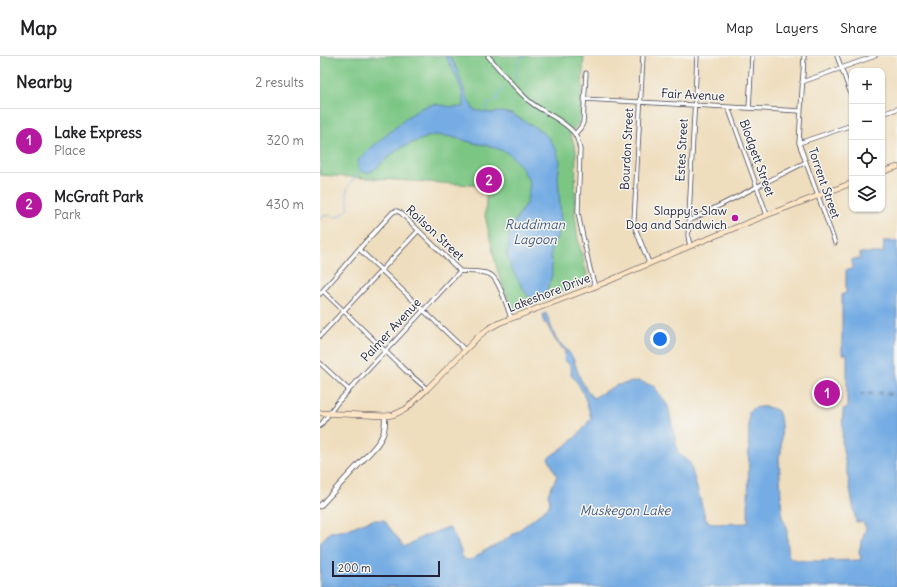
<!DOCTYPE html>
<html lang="en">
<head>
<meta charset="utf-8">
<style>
  :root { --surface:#fff; --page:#f6f6f6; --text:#202124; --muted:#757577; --line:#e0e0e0; --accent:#b5179e }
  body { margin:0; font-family:Delius,sans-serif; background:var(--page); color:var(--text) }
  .controls { position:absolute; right:12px; top:12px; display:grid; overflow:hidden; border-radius:8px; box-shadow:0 1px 3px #0004 }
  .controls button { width:36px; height:36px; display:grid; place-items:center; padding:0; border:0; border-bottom:1px solid var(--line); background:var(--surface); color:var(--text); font:20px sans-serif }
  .scale { position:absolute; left:12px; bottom:10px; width:108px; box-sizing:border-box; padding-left:4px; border:2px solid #22223b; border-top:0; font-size:11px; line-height:14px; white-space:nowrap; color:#22223b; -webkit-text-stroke:3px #f6f6f2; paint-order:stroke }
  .you { position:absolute; left:340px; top:283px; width:14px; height:14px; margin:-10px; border:3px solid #fff; border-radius:50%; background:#1a73e8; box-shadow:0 0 0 6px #1a73e833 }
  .badge { display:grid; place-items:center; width:26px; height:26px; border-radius:50%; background:var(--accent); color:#fff; font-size:13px; font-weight:700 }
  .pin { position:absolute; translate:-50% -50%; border:2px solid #fff; box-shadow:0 1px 4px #0006 }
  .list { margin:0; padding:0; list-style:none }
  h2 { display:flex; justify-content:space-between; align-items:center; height:52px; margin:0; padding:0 16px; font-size:17px }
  h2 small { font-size:13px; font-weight:400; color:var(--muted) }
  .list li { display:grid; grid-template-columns:26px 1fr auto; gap:12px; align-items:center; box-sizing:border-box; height:64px; padding:0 16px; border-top:1px solid var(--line) }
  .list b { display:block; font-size:15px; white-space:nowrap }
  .list p { margin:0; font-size:13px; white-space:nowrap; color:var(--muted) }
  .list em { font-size:13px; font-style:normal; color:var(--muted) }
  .icon { flex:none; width:22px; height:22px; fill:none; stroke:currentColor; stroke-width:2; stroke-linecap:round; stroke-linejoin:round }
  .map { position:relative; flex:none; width:577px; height:531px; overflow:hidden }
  header { display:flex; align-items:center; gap:24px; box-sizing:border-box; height:56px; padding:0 20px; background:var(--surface); border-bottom:1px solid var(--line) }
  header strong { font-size:19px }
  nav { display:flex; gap:22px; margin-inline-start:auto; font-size:14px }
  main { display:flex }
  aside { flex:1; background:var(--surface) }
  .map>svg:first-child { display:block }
  .green { fill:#7bc684; stroke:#4e7460 }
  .water { fill:#74ace3; stroke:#4b678f }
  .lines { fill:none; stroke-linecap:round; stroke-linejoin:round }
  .stream { stroke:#74ace3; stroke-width:1 }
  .ferry { stroke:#43597e; stroke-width:1; stroke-dasharray:5 4; stroke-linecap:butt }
  .minor-casing { stroke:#413e4f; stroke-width:5 }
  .tertiary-casing { stroke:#413e4f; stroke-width:6 }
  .secondary-casing { stroke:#413e4f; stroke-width:6 }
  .minor { stroke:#fff; stroke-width:3.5 }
  .tertiary { stroke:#fff; stroke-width:4.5 }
  .secondary { stroke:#fde5c5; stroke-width:5 }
  .poi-dot { fill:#b5179e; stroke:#f6f6f2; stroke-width:1.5 }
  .labels { text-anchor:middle; stroke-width:3; stroke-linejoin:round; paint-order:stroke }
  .street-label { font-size:12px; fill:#22223b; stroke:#f6f6f2 }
  .poi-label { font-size:12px; fill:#22223b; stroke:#f6f6f2; text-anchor:end }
  .water-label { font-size:13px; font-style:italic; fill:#43597e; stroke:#f6f6f2 }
</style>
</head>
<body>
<header>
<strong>Map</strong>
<nav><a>Map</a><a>Layers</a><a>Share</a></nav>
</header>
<main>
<aside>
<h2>Nearby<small>2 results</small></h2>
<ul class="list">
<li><span class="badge">1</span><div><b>Lake Express</b><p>Place</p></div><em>320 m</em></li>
<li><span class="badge">2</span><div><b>McGraft Park</b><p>Park</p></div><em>430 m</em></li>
</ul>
</aside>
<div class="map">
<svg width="577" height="531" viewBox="0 0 577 531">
  <rect width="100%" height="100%" fill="#f6f6f2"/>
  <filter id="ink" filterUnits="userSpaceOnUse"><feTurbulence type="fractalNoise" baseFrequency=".025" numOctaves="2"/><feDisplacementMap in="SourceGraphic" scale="8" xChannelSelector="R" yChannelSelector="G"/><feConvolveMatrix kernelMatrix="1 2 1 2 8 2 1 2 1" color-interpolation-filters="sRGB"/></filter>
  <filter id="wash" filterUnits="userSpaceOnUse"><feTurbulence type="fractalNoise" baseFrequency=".012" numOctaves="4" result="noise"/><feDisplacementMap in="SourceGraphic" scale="16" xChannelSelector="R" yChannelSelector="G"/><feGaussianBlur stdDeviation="0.9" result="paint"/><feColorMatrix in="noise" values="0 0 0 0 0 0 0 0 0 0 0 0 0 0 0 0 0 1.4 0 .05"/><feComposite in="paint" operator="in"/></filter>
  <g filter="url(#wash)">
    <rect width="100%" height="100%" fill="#efdebe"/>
    <path class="green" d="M0,0H264L260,63L258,68L250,77L256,94L255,158L258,184L269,225L192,253L177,214L165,159L167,130L0,119Z"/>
    <path class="water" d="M125,0H129C137,10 140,24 145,36C147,42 151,48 154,54L171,57L182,56L192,58L218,73L228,81L236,93L240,106L238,120L241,166L237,181L231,193L232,219L226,236L221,240V241L217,243L215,241L212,242L207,239L191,212L187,199L190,175L198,160L207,146L210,127L200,109L188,97L170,90L153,87L140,83L127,80L113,79L82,91L72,98L55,113L48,117L41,115L38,112V104L50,93L89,60L101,52L114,48L132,51H144C145,36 133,12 125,0Z
      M564,185H577V531H0V487L10,476L26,474L42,467L53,464H64L84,491L104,480L129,471C134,478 142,494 142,502C146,505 152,504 156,501C158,500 159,498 161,497C165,494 171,492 175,490C194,479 212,464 229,450L230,445L228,438L237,420L228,402C235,397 242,392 249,387C258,380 265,371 271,362C267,347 263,331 251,319C252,311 251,309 244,304L245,295C235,285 233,281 227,268L224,267L223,258L226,257L236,283L248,295L253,302L260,322L267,335L273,342L297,329L318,325L334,330L348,350L358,397L370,407L386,464L393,468L428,467L429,355C436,349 450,350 458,355C463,366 461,384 461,397L459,400L462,461L467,471V482L469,501L476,504L490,505L540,504L541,503L539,495L546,472L543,466H536L522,388L523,353H527V298H522V238H526V214L532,213V203H540V197H563Z"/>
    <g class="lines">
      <path class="stream" d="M194,23L200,3L205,0
        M165,56L167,49L177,43L180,36L186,30
        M0,163L6,159C17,163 22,160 29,152C28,146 26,140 27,134C29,127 36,120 41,114"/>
      <path class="ferry" d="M540,338L561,336L577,338
        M548,338H561L577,340"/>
    </g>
  </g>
  <g filter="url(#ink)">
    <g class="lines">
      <g class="minor-casing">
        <path id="minor" d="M168,0C181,15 194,32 209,45C222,56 244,64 254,77C258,82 259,88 260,94L258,156L260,167L270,213L275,231
          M323,0L314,165V169L329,207
          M484,0L479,87L515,187
          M517,0L532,41
          M482,26L555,0
          M264,43L480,55
          M408,51L447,159
          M429,52L432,0
          M562,58L577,53
          M255,78L261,71L263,67L266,17
          M479,87L532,69
          M369,165L486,106
          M370,190L368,180L377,0
          M39,193L100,251L145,294
          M3,235L86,315L107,333
          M0,238L39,193L73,156L77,155L81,157L140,215
          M0,280L98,175
          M0,307L29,334
          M0,370L17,347L140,215C149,216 160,215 169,218C179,221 187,251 191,262"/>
      </g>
      <g class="tertiary-casing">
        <path id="tertiary" d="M0,450L54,392C64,380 65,376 65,360"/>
      </g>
      <g class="secondary-casing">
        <path id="secondary" d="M562,116L577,111
          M0,357L65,360L73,359L86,353L107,333L159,280L168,273L179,267L284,227L370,190L447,159L532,127"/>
      </g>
      <use href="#minor" class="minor"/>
      <use href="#tertiary" class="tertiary"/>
      <use href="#secondary" class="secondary"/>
    </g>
  </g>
  <circle class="poi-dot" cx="415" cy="162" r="4"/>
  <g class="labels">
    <g class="street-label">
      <text transform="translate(373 39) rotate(3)" y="4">Fair Avenue</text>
      <text transform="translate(307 93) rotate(-87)" y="4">Bourdon Street</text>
      <text transform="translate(362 94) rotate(-87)" y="4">Estes Street</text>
      <text transform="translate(437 102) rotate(70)" y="4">Blodgett Street</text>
      <text transform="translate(504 127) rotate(71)" y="4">Torrent Street</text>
      <text transform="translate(115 177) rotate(43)" y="4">Roilson Street</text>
      <text transform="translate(229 237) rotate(-21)" y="4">Lakeshore Drive</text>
      <text transform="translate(71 274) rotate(-47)" y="4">Palmer Avenue</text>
    </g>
    <g class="poi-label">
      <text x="407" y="159">Slappy’s Slaw<tspan x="407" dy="14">Dog and Sandwich</tspan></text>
    </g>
    <g class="water-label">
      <text x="215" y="173">Ruddiman<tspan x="215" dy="15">Lagoon</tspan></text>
      <text x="305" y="459">Muskegon Lake</text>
    </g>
  </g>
</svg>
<div class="controls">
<button>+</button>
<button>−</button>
<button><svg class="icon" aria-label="locate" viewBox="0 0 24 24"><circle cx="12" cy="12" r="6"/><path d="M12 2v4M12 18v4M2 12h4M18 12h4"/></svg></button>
<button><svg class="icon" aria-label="layers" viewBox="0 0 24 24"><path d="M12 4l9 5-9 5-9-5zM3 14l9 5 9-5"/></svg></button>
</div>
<div class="scale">200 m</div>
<div class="you"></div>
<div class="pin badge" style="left:507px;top:337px">1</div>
<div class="pin badge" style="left:169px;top:124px">2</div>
</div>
</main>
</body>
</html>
